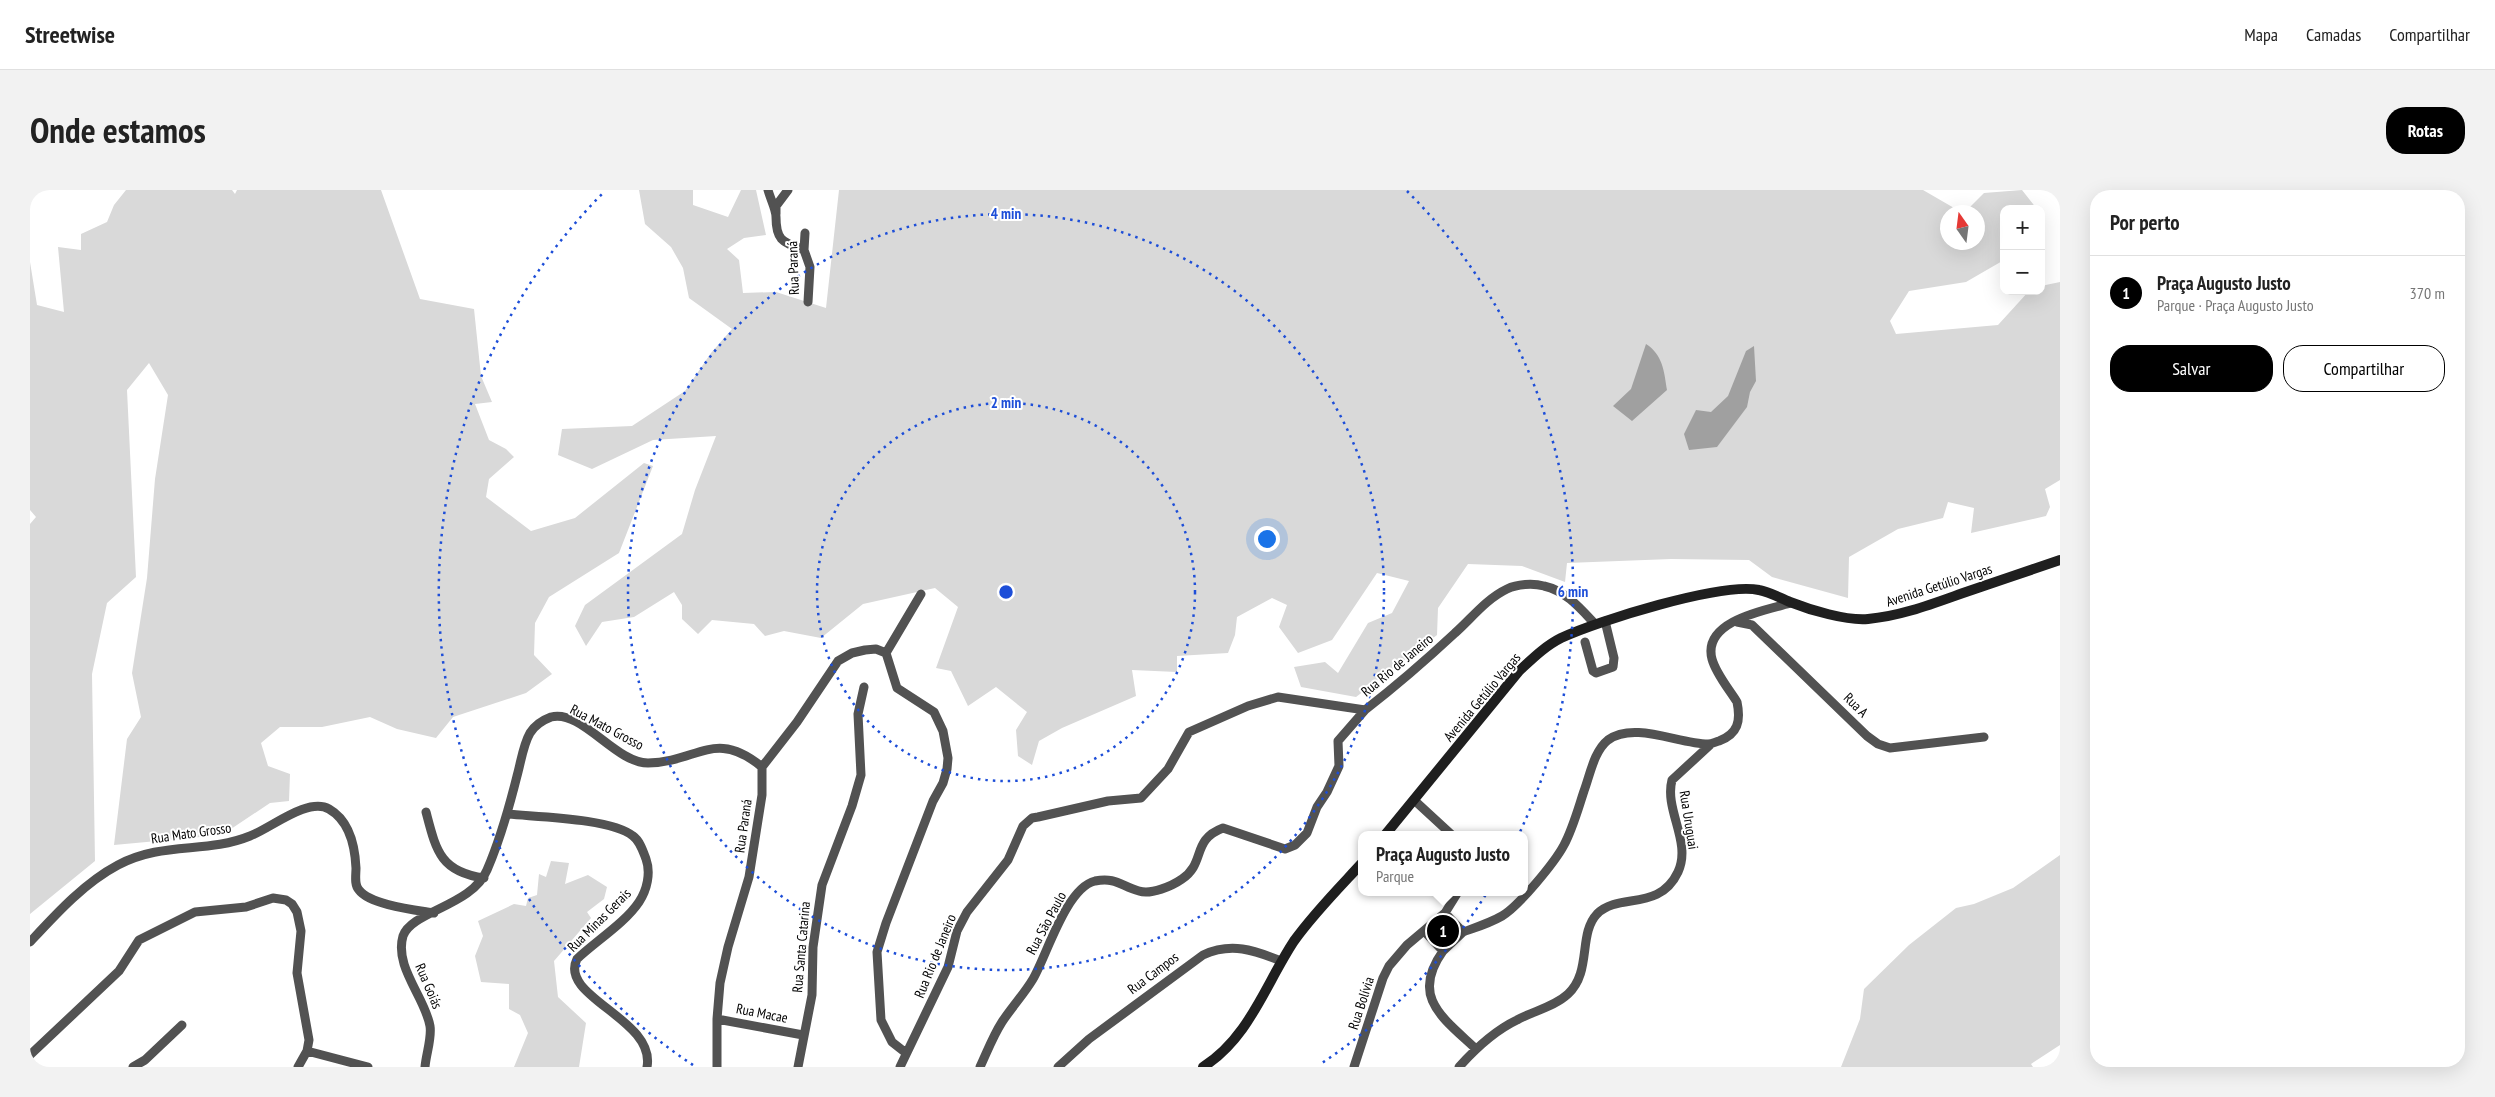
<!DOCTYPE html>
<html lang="pt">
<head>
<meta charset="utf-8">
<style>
  :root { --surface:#fff; --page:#f2f2f2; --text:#222; --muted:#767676; --line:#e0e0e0; --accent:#000 }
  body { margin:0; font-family:"PT Sans Narrow",sans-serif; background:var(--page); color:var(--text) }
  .controls { position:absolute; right:15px; top:15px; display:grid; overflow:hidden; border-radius:10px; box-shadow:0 5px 20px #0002 }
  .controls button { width:45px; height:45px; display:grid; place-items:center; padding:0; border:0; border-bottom:1px solid var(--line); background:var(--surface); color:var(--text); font:25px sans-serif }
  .compass { position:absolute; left:1910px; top:15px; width:45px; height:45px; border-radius:50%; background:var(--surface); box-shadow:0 5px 20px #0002; rotate:346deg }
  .you { position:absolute; left:1236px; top:348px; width:18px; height:18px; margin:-12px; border:4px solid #fff; border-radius:50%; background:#1a73e8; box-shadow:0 0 0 8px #1a73e833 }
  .badge { display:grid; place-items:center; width:32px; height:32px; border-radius:50%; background:var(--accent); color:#fff; font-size:16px; font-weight:700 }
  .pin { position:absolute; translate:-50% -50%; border:2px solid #fff; box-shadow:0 1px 5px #0006 }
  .popup { position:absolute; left:1328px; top:641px; width:170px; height:65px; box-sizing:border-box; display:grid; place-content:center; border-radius:10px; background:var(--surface); filter:drop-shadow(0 1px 4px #0005); font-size:16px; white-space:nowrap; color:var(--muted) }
  .popup b { font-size:19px; color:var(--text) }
  .popup::after { content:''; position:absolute; left:50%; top:100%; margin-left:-10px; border:10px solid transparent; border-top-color:var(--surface) }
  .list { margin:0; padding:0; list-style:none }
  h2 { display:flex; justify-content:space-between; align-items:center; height:65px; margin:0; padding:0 20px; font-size:21px }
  h2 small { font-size:16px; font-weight:400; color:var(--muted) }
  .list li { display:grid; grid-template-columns:32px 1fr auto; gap:15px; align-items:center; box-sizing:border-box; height:75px; padding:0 20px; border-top:1px solid var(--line) }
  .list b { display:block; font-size:19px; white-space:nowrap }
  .list p { margin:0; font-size:16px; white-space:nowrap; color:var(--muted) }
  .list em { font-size:16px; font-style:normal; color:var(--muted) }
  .actions { display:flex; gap:10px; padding:15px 20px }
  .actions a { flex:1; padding:11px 0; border:1px solid var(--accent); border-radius:20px; text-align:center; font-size:18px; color:var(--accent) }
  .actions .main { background:var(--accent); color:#fff }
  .map { position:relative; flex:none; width:2030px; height:877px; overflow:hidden; border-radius:20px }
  header { display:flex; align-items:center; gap:30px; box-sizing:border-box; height:70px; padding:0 25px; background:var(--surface); border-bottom:1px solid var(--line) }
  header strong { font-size:24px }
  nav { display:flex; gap:28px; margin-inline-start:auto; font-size:18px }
  .intro { display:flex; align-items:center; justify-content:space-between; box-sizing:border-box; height:120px; padding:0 30px }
  h1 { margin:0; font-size:35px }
  .button { padding:12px 22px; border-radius:20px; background:var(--accent); color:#fff; font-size:18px; font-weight:700 }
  main { display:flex; gap:30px; padding:0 30px }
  aside { flex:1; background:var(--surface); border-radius:20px; box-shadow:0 5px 20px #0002 }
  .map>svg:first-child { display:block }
  .green { fill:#d9d9d9 }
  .water { fill:#a0a0a0 }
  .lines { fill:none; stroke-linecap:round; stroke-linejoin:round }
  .street { stroke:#525252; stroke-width:9 }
  .secondary { stroke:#1f1f1f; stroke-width:10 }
  .ring { fill:none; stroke:#1d4ed8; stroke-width:2.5; stroke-dasharray:2.5 5 }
  .labels { text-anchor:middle; stroke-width:4; stroke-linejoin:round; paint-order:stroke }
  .street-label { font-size:14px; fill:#000; stroke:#fff }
  .centre { fill:#1d4ed8; stroke:#fff; stroke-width:2.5 }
  .ring-label { font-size:15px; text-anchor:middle; font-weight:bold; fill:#1d4ed8; stroke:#fff; stroke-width:4; stroke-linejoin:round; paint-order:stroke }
</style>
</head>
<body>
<header>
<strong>Streetwise</strong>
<nav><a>Mapa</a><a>Camadas</a><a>Compartilhar</a></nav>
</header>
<div class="intro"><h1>Onde estamos</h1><a class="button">Rotas</a></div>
<main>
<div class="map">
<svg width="2030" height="877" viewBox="0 0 2030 877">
  <rect width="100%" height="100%" fill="#fff"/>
  <path class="green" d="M96,0H202L205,4L207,0H351L390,109L444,119L451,186L462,212L445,214L459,250L476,259L484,267L459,289L456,307L501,341L545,328L614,273L623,276L589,363L519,407L505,433L504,465L522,484L496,503L423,527L406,548L367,539L340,527L292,537H250L231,553L238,576L260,584L259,611L240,613L192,645L84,655L97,549L111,527L102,483L117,388L125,289L138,205L119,173L97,200L106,387L77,413L62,484L65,671L0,724V334L6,327L0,320V72L7,115L34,122L28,57L51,60V44L77,32L84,15Z
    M609,0H663V15L698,27L711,0H726L736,45L714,48L697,59L709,70L713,103L746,102L796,118L809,0H1893L1931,22H1918V52H1948V22H1935L1954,3L1992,0L2007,19H1974V70L1936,92L1879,101L1860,131L1866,144L1968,135L1999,101H2011V96L2030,92V290L2015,299L2020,317L2016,326L1941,343L1944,318L1918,312L1913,328L1868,339L1819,367L1818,408L1742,387L1719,370L1641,369L1537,373L1535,392L1492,376L1438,374L1408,418L1407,445L1326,507L1271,497L1264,477L1295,472L1308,483L1338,433L1362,423L1379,391L1347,383L1302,450L1268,463L1249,437L1257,415L1242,408L1207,427L1205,445L1198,463L1147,466V482L1102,480L1106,506L1032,538L1009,551L1002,575L988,566L986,540L997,522L966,497L938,516L921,481L906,478L928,417L905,398L833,414L791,448L754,441L735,446L724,434L682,430L668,444L652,429V415L644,402L604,427L572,432L556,456L545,436L555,415L652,344L665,300L686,246L623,250L562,279L528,265L532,239L602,236L655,201L681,163L702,139L659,108L653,78L641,57L615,34Z
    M2030,665V855L2001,874L2003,877H1811L1830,829L1834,799L1879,755L1926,718L1944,714L1983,698Z
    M521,671L539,673L535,694L558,685L577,697L574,709L557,722L561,728L524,771L528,807L556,833L549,877H484L498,843L490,825L479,819V794L451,792L445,766L453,746L448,731L484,714L496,716L498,708L507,705L509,684L516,687Z
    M1413,729L1421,734L1425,741L1424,745L1411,754L1401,743V740Z"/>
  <path class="water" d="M1616,154C1633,165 1634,181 1637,200L1602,231L1583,216L1601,199Z
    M1724,156L1726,191L1720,202L1717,217L1687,257L1659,260L1654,244L1666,220L1681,222L1698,206L1716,161Z"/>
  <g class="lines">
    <path class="street" d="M738,0C740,8 746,19 746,27C746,51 753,52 774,60
      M746,24V16L758,0
      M775,43L774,60L780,77L778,112
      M1707,432L1722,435L1837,546L1848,554L1860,558L1954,547
      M1555,452L1563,481L1566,483L1583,477L1584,468L1575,431
      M856,463L891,404
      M1384,610L1422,645
      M396,622C406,660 410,682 454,688
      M477,624C506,627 581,628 603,646C610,651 613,661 616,669C621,683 617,700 609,712C595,733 566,751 547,769C528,807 626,829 617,877
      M1415,723L1428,702
      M1433,742C1447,737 1460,733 1472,726C1489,716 1525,672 1534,655C1543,638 1548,619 1554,601C1560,585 1564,561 1578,550C1604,531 1649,554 1678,554C1682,554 1685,552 1689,551C1708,544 1711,531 1707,512C1699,499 1686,484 1682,469C1672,431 1735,420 1761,413
      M0,752C26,724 54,693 88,675C133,651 176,664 220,646C241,638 278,607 299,619C320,631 325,656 326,678C326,685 324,695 329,700C340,715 386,720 404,723
      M1413,761C1380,807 1413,828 1446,859
      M687,829L773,845
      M277,861L338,877
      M0,865L89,781L109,750L165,722L216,717L243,708L256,710L262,714L267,722L271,741L267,783L279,850L277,861L268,877
      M103,877L115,870L152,835
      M395,877C396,864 402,848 400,836C395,807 364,777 373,746C382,721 442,716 457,680C470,650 479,618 487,586C491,572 493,555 500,543C505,535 513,530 521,527C552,519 585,573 618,573C668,572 685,538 732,577
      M687,877V829L690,793L698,757L719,687L732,605V577L767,532L808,471L822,463L835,460L846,459L856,463L867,498L904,522L913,541L918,568L917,579L913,593L903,611L856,733L847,762L851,830L862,852L876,863
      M768,877L782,805L783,757L792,695L822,616L831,585L828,524L834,497
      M870,877L918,777L927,741L937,722L978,670L993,636L1002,628L1008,627L1078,611L1111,608L1138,579L1159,542L1218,516L1248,507L1335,520C1366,496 1396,470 1425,443C1441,429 1456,409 1477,399C1487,394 1503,393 1514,396C1536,401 1550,418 1565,434
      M950,877C957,862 963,846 972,832C982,817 994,804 1003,789C1017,765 1036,698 1065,691C1086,687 1091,696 1109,701C1121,705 1142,696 1152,689C1176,673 1161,650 1193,638L1255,659L1265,655L1277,643L1287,617L1297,602L1309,576L1308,551L1335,520
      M1028,877L1059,849L1173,765C1201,752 1224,760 1251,771
      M1324,877L1353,788L1359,776L1377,755L1415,723L1433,742L1413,761L1395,742
      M1429,877C1446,858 1464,841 1487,830C1503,821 1524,817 1538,804C1562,782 1548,744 1567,724C1589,702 1629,722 1648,682C1662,652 1634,620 1642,590L1680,555"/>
    <path class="secondary" d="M1355,645L1489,481C1502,469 1515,456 1531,448C1567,431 1692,392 1729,400C1740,402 1750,408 1760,412C1780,420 1817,431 1838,429C1871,426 1902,414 1933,403C1965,392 1998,381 2030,370
      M1173,877C1219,848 1235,795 1264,751C1284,723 1309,698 1332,673"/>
  </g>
  <g class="ring">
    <circle cx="976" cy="402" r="189"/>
    <circle cx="976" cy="402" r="378"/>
    <path d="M663 875A567 567 0 0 1 575 1M1377 1A567 567 0 0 1 1289 875"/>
  </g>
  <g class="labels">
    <g class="street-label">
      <text transform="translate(763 78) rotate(-92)" y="5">Rua Paraná</text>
      <text transform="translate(1909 395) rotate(-18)" y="5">Avenida Getúlio Vargas</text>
      <text transform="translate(1367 475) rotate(-40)" y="5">Rua Rio de Janeiro</text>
      <text transform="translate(1452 507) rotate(-50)" y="5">Avenida Getúlio Vargas</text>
      <text transform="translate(1826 515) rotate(45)" y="5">Rua A</text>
      <text transform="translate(577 537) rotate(28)" y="5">Rua Mato Grosso</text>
      <text transform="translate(1659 630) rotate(81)" y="5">Rua Uruguai</text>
      <text transform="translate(713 636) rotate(-82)" y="5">Rua Paraná</text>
      <text transform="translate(161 643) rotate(-8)" y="5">Rua Mato Grosso</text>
      <text transform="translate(569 730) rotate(-45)" y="5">Rua Minas Gerais</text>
      <text transform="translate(1016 733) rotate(-62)" y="5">Rua São Paulo</text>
      <text transform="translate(771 757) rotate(-85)" y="5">Rua Santa Catarina</text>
      <text transform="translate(905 766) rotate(-68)" y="5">Rua Rio de Janeiro</text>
      <text transform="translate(1123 783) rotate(-37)" y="5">Rua Campos</text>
      <text transform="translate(399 796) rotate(67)" y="5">Rua Goiás</text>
      <text transform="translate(1331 813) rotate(-72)" y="5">Rua Bolívia</text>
      <text transform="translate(732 823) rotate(11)" y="5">Rua Macae</text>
    </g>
  </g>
  <circle cx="976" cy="402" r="8" class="centre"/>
  <g class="ring-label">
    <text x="976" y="29">4 min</text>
    <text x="976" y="218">2 min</text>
    <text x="1543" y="407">6 min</text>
  </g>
</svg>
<div class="controls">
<button>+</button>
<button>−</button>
</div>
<svg class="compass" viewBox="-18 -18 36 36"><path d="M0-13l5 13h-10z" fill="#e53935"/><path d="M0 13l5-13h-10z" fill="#767676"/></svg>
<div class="you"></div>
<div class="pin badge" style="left:1413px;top:741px">1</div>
<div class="popup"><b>Praça Augusto Justo</b>Parque</div>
</div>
<aside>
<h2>Por perto<small></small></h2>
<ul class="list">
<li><span class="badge">1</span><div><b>Praça Augusto Justo</b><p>Parque · Praça Augusto Justo</p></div><em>370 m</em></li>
</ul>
<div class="actions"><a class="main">Salvar</a><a>Compartilhar</a></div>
</aside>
</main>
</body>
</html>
